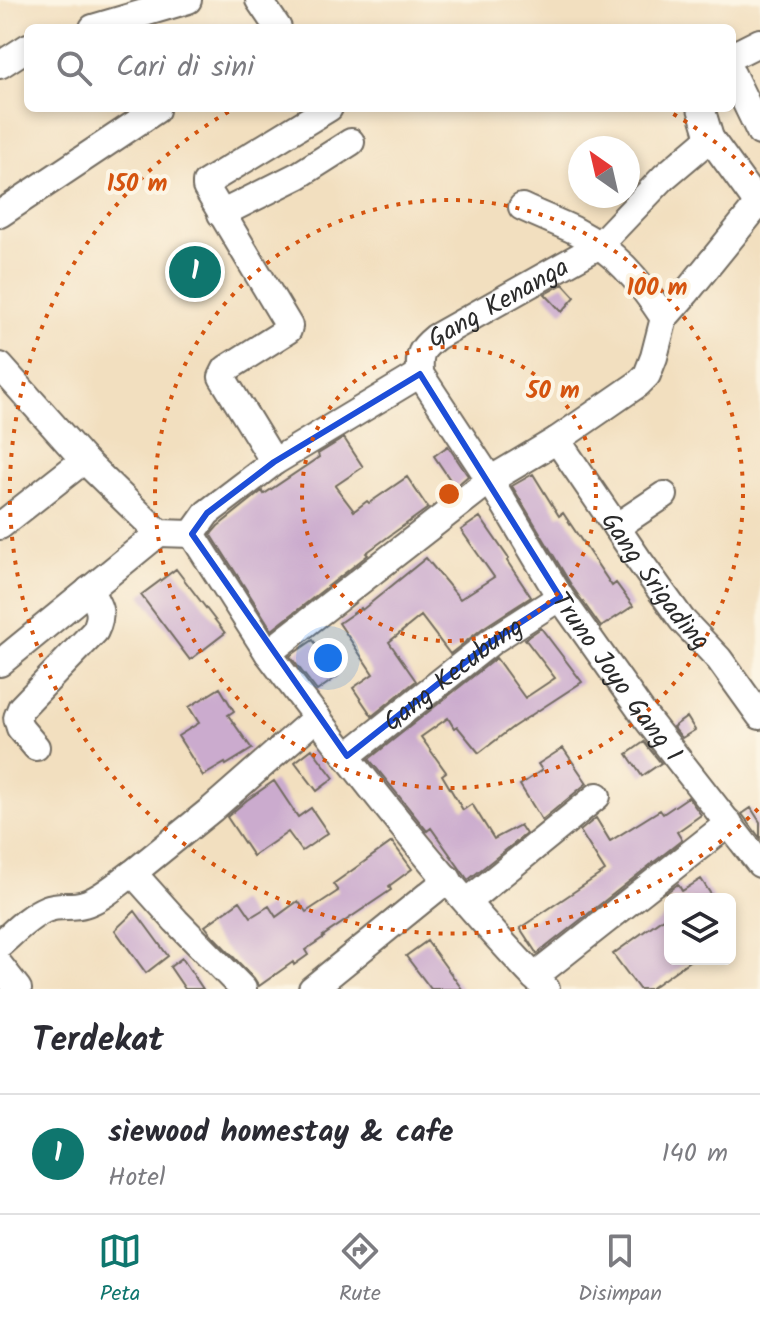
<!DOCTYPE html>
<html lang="id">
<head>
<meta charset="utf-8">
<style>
  :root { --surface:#fff; --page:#f7f7f7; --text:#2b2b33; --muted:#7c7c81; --line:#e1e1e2; --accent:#0f766e }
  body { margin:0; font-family:Kalam,sans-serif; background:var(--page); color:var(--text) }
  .controls { position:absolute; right:24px; bottom:24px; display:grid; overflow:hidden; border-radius:12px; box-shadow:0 4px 12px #0003 }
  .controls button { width:72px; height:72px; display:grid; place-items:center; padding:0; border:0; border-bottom:2px solid var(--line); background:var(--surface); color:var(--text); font:40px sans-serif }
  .compass { position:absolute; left:568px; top:136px; width:72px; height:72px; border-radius:50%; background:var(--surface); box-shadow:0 4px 12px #0003; rotate:326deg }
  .you { position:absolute; left:328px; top:658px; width:28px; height:28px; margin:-20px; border:6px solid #fff; border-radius:50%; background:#1a73e8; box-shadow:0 0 0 12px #1a73e833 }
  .badge { display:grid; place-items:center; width:52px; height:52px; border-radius:50%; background:var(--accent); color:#fff; font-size:26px; font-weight:700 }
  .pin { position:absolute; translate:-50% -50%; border:4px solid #fff; box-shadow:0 2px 8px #0006 }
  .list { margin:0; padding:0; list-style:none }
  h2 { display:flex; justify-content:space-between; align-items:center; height:104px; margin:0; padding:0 32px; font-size:34px }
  h2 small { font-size:26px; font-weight:400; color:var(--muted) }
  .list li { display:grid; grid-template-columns:52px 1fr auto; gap:24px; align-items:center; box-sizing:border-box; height:120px; padding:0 32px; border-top:2px solid var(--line) }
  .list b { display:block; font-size:30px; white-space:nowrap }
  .list p { margin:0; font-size:26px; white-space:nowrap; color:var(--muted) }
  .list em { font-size:26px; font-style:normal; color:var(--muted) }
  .icon { flex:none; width:44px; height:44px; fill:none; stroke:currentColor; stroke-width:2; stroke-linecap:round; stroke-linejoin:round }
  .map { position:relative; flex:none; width:760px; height:989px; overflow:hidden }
  .search { position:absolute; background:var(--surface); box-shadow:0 4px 12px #0003; left:24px; right:24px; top:24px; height:88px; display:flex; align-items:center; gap:20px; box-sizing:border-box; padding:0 28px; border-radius:12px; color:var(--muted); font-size:30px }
  .sheet { height:224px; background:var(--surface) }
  nav { display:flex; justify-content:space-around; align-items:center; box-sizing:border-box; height:112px; border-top:2px solid var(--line); background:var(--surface); font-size:22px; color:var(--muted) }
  nav a { display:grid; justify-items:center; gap:4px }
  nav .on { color:var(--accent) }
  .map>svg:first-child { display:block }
  .building { fill:#cbabce }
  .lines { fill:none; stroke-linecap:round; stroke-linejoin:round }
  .minor-casing { stroke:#716a5f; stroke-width:30 }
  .minor { stroke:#fff; stroke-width:26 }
  .marked { fill:none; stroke:#1d4ed8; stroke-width:6; stroke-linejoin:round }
  .ring { fill:none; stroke:#d5540f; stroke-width:4; stroke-dasharray:4 8 }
  .labels { text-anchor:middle; stroke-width:8; stroke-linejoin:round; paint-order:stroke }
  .street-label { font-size:26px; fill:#2b2b2b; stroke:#fcf5e5 }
  .centre { fill:#d5540f; stroke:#fcf5e5; stroke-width:4 }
  .ring-label { font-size:24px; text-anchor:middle; font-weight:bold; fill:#d5540f; stroke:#fcf5e5; stroke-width:8; stroke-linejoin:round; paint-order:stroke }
</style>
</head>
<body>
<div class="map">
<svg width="760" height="989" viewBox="0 0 760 989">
  <rect width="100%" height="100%" fill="#fcf5e5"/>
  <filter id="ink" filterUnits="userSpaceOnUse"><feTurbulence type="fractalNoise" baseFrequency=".0125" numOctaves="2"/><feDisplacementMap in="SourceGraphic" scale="16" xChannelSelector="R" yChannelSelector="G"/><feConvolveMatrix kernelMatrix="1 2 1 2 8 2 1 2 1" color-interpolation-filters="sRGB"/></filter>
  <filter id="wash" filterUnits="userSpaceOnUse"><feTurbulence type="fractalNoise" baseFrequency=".006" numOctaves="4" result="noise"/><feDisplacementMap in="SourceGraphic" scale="32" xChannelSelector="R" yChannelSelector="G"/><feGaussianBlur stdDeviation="1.8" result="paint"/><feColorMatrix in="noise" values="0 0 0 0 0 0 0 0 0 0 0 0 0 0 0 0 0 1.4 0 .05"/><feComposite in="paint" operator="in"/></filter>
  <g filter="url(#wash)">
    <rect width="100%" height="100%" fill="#f2dfbf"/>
    <g id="blocks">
      <path class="building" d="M563,284L575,297L562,312L545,294Z
        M344,438L363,467L335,486L354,511L367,501L369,503L407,477L428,508L392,534L366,553L368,555L272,630L211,534L218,526L262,491L264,494L319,457L318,454Z
        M448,446L468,476L455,487L434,456Z
        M533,474L559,516L563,513L612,586L616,583L633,606L601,627L573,588L512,486Z
        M480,517L509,559L507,561L531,597L483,628L450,654L421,616L389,642L416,681L372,716L353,688L373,674L339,623L361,608L362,610L426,558L460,599L494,577L461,530Z
        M176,569L225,633L190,660L141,595Z
        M541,628L582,682L513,727L479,753L457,726L454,728L448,718L421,737L446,772L442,775L463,810L472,804L494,839L520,825L526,834L468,880L431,828L427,831L369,759L496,658L525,698L555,678L525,639Z
        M313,640L338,676L317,691L290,656Z
        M220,688L234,711L228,715L252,749L226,765L225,763L203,776L178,736L199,723L189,707Z
        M687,717L695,730L682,738L673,727Z
        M644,742L661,763L642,776L627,754Z
        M563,748L587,783L542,820L520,785L542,770L538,764Z
        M312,749L334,778L317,791L295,762Z
        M274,781L298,817L311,808L328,833L302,851L288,832L253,856L227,817L247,800Z
        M688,797L701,815L677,832L682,840L537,954L520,928L605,871L580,831L596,818L610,841L660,810L663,814Z
        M751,808L760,822V838L742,814Z
        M392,842L412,869L389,886L391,890L323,936L324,937L305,950L308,955L294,965L293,962L259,986L254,978L213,936L205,926L240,901L251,917L269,906L276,917L298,901L306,912L338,891L333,884Z
        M701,879L714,899H669L666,893L678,884L682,891Z
        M135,911L168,956L146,973L115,930Z
        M670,913V959H692L650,989H639L613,954Z
        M427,941L462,989H431L406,956Z
        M182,958L203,989H185L170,967Z"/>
    </g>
  </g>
  <g filter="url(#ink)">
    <use href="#blocks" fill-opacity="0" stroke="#716a5f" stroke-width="2"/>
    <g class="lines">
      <g class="minor-casing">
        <g id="minor">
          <path d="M259,0L278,28"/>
          <path d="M93,28L188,0"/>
          <path d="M732,56L760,42"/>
          <path d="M0,65L28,47"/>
          <path d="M732,74L760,132"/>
          <path id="s1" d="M701,108L710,138L752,196L755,202V208L686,293L664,318L654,357L647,375L638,384L557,440L490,480L268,653L192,534L207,513L274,462L420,374L490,480L560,597L646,718L760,864"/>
          <path d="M522,207C539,215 557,222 574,230C615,251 639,280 664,318"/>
          <path d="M0,214L156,110"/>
          <path d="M221,214L299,175L351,142"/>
          <path d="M0,366L84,460L159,533L192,534"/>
          <path id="s2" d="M420,374C419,353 420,350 436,337L598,246L664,177L710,138"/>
          <path id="s3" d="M557,440L638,559L682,620L719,659L760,716"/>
          <path d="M274,462L222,377L226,369L288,330L289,326L206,187V183L329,108"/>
          <path d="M0,526L84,460"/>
          <path d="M616,527L664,495"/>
          <path d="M268,653C355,769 445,885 546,989"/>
          <path d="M0,663L159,533"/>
          <path d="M36,747L20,728L17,718L21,708L95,631C104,612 99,607 89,590"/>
          <path id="s4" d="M347,756L492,641L560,597"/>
          <path d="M467,902L597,796"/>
          <path d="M0,944C14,932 29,916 46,909C59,904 72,908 84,904C102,899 118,883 133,873"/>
          <path d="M0,966L18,989"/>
          <path d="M534,977L729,823"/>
          <path d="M243,989L176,921L133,873L212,809L317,717"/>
          <path d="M312,989L448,879"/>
        </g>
      </g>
      <use href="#minor" class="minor"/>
    </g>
  </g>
  <path class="marked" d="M420,374L560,597L492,641L347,756L192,534L207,513L274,462Z"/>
  <g class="ring">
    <circle cx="449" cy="494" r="147"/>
    <circle cx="449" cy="494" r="294"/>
    <path d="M758 809A441 441 0 1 1 235 108M663 108A441 441 0 0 1 758 179"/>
  </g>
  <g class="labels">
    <g class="street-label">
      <text dy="9" stroke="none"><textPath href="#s2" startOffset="114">Gang Kenanga</textPath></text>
      <text dy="9" stroke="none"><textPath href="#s3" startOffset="172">Gang Srigading</textPath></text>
      <text dy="9" stroke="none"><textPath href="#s4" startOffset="134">Gang Kecubung</textPath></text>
      <text dy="9" stroke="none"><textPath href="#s1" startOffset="1572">Truno Joyo Gang I</textPath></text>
    </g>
  </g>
  <circle cx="449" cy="494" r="12" class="centre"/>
  <g class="ring-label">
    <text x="137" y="191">150 m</text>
    <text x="657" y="295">100 m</text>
    <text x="553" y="398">50 m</text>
  </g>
</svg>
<div class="controls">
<button><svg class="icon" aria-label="layers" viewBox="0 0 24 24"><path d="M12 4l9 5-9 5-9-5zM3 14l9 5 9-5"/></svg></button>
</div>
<svg class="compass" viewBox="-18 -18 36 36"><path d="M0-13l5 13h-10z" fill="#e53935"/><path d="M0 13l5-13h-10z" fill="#7c7c81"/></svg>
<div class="you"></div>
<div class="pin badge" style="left:195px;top:272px">1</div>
<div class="search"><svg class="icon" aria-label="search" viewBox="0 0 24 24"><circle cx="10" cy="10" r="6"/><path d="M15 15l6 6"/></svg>Cari di sini</div>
</div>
<section class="sheet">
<h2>Terdekat<small></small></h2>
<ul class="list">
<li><span class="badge">1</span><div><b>siewood homestay &amp; cafe</b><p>Hotel</p></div><em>140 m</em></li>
</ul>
</section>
<nav>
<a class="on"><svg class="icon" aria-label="map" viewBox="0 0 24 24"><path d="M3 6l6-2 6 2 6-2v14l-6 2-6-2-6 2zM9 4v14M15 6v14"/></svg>Peta</a>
<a><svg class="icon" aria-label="directions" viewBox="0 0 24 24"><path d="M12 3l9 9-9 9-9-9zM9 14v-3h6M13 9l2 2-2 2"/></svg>Rute</a>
<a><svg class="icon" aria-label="saved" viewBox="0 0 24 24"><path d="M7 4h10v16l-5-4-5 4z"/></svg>Disimpan</a>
</nav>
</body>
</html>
